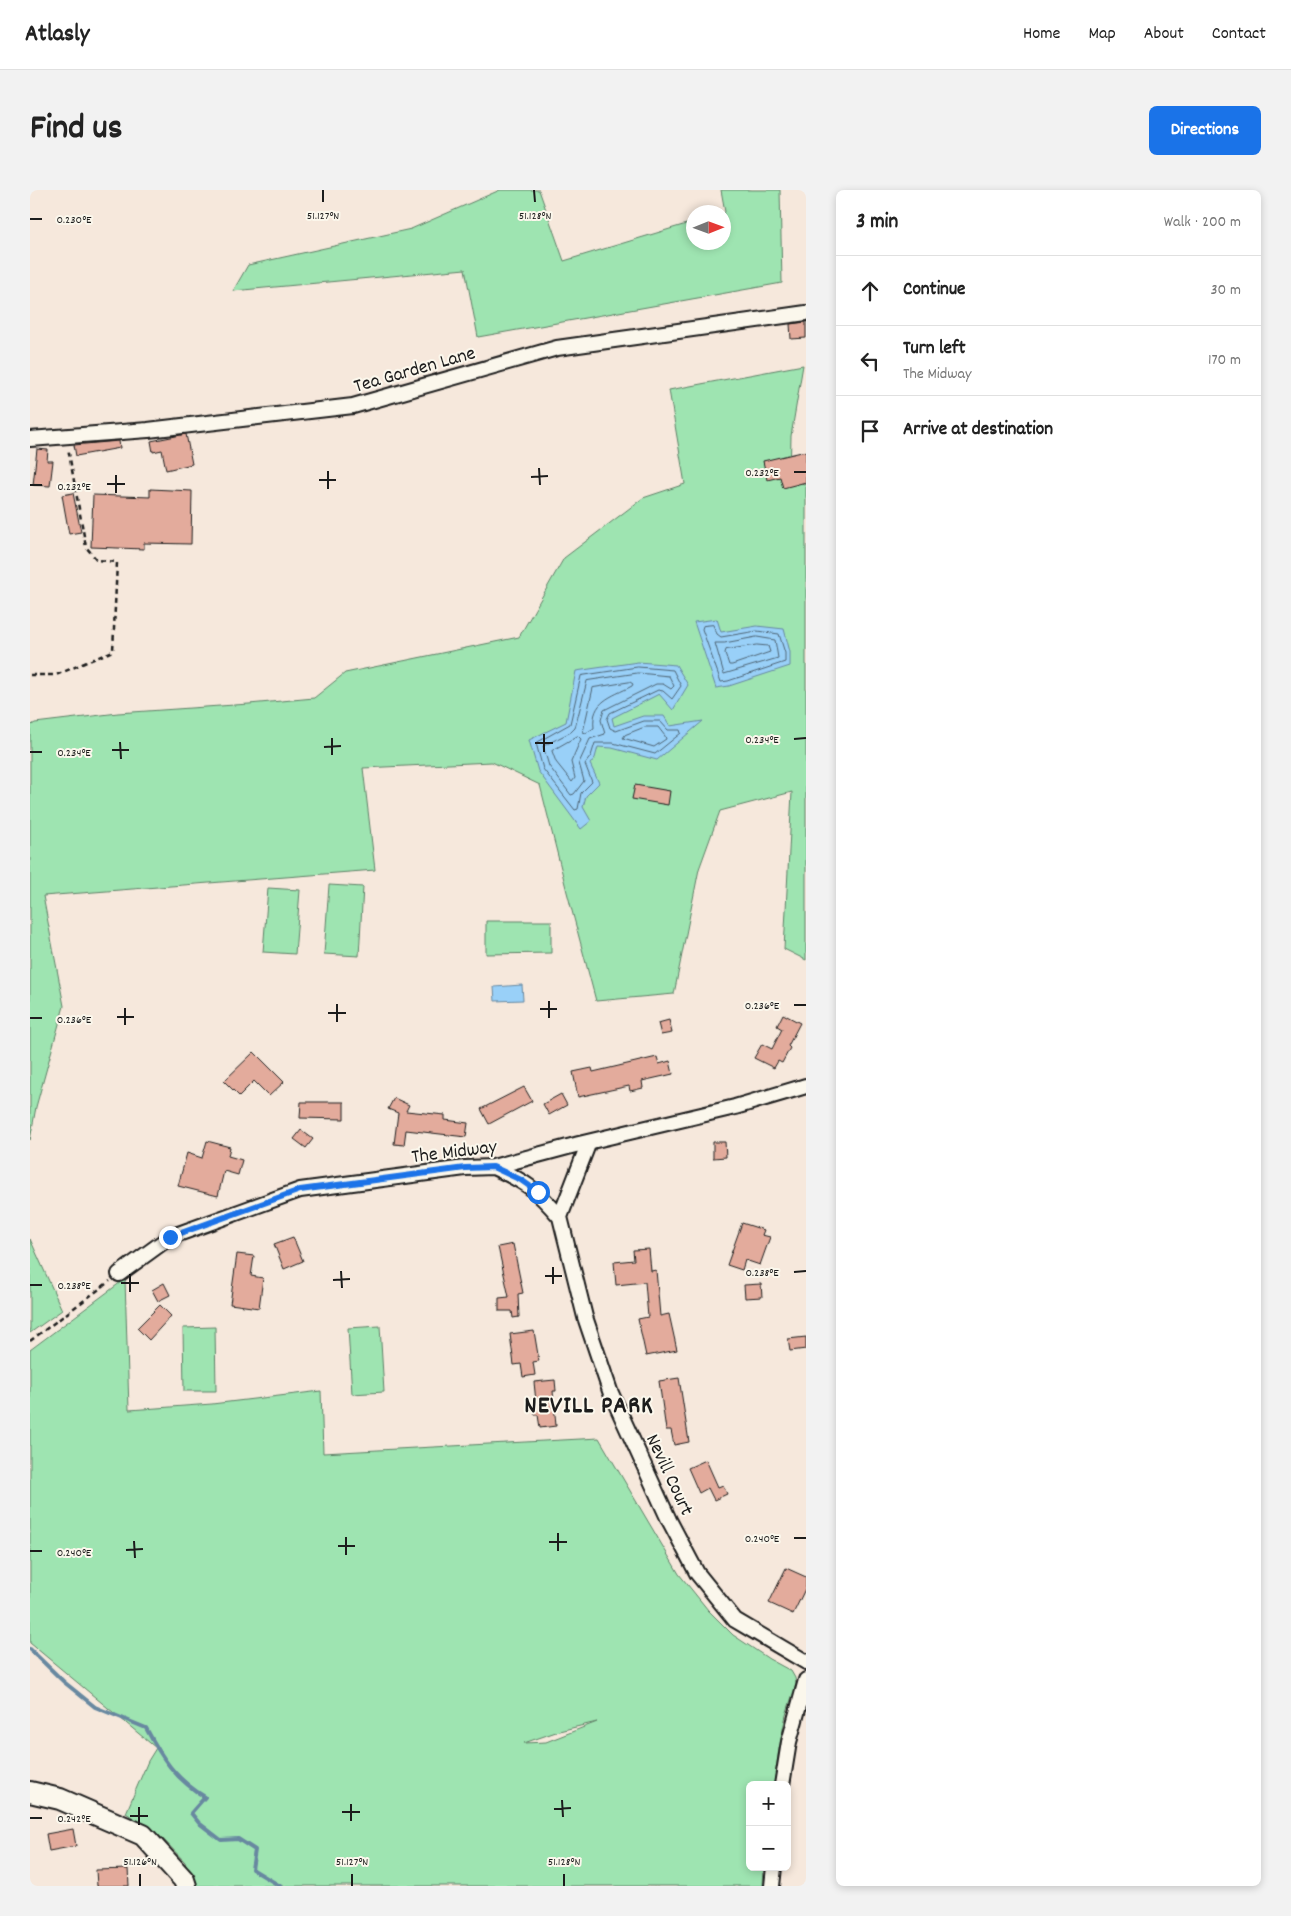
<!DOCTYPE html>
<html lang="en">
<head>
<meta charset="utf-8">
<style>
  :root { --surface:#fff; --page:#f2f2f2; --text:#222; --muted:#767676; --line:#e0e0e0; --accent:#1a73e8 }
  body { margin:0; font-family:Dekko,sans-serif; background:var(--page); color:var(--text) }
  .controls { position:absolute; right:15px; bottom:15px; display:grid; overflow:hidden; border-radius:8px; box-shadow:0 2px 8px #0003 }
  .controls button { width:45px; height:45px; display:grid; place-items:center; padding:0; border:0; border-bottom:1px solid var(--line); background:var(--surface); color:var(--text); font:25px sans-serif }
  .compass { position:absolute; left:656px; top:15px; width:45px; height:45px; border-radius:50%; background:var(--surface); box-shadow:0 2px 8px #0003; rotate:89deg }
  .stop { position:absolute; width:15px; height:15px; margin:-11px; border:4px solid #1a73e8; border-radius:50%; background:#fff }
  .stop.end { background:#1a73e8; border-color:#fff; box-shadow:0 1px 5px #0008 }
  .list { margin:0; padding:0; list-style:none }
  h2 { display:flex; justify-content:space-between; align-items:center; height:65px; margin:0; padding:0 20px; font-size:21px }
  h2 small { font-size:16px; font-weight:400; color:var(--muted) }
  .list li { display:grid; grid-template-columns:32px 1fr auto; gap:15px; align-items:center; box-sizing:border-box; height:70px; padding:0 20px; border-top:1px solid var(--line) }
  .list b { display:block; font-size:19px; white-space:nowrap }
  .list p { margin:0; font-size:16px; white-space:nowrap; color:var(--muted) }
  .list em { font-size:16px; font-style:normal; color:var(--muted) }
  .icon { flex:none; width:28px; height:28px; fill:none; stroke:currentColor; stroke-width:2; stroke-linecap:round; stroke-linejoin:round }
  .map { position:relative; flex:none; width:776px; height:1696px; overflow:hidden; border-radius:8px }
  header { display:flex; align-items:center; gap:30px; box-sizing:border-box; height:70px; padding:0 25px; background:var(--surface); border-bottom:1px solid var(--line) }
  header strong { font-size:24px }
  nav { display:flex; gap:28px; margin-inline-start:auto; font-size:18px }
  .intro { display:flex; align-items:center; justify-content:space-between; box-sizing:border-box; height:120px; padding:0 30px }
  h1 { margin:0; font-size:35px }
  .button { padding:12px 22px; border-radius:8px; background:var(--accent); color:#fff; font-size:18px; font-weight:700 }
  main { display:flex; gap:30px; padding:0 30px }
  aside { flex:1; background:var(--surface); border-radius:8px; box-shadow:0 2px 8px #0003 }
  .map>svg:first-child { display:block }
  .green { fill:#9ee4b1; stroke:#5d8066; fill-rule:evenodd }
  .water { fill:#99d0f8; stroke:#6788a0 }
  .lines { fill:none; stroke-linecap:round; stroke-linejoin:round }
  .shore { stroke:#4e6474; stroke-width:1 }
  .stream { stroke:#6788a0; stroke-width:4 }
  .building { fill:#e3ab9c; stroke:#1c1c1c }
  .street-casing { stroke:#1c1c1c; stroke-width:18 }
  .secondary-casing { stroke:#1c1c1c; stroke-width:24 }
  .path { stroke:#1c1c1c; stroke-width:2.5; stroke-dasharray:5 4; stroke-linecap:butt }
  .street { stroke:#fbf7ec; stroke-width:14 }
  .secondary { stroke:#fbf7ec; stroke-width:20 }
  .route { stroke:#1a73e8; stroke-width:6 }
  .ticks { fill:none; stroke:#1c1c1c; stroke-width:2 }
  .labels { text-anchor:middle; stroke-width:4; stroke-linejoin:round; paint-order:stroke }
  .street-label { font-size:20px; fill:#1c1c1c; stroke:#fbf7ec }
  .district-label { font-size:25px; font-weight:bold; letter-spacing:1px; fill:#1c1c1c; stroke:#fbf7ec }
  .ticks-label { font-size:12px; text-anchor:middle; fill:#1c1c1c; stroke:#fbf7ec; stroke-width:4; stroke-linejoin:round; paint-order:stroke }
</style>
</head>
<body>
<header>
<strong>Atlasly</strong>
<nav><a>Home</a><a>Map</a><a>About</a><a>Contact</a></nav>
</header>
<div class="intro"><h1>Find us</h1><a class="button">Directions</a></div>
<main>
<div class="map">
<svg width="776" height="1696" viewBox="0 0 776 1696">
  <rect width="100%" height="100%" fill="#f6e8dc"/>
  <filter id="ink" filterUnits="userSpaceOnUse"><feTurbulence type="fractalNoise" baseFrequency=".02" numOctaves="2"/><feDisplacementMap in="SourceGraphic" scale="10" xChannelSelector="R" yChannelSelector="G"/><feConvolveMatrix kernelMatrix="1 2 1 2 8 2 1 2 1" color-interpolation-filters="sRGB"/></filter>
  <g filter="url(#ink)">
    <path class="green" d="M470,0H509L534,71L663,32L664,52H694V23L695,22L691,0H750L752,93L448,147L435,79L203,101L218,75L381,39Z
      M773,175L761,246L760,288L776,295V770L754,759L762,602L690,621L669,679L644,804L566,811L537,702L510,595L462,572L333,578L345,680L13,706L34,816L6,917L0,950V536L5,533L88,523L219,514L284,508L315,483L489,447L534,368L613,308L655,294L639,200Z
      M299,695L333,697L329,766L294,764Z
      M238,698L270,700L265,764L233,762Z
      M456,731H521V763L456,764Z
      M0,1049L32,1120L0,1143Z
      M95,1089L99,1220L182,1214L291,1201L293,1263L569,1248L649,1384L678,1420L703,1445L739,1469L761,1481L765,1488L766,1494L756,1525L749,1558L744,1595H720V1677H734L733,1696H161L155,1672L132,1648L96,1623L118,1571L126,1558L0,1453V1160ZM567,1532L516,1552L494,1553L529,1541Z
      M350,1136L354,1202L322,1204L318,1138Z
      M185,1137L186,1201H154L153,1138Z"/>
    <path class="water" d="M687,429L691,442L727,436L754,439L760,462V476L699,496L686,498L664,432Z
      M608,472L646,475L658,495L643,520L629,504L582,528L584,536L613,526H634L640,536L673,531L627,570L582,558L568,557L565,568L560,574L569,593L556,606L553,617L561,631L551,639L508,581L499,550L536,532L546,481Z
      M492,795L493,810L465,811L464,797Z"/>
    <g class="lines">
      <path class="shore" d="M683,435L687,444L691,447L727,441L749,444L755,463V472L698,491L691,492L672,439L673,436Z
        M727,447L745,450L748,468L694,484L685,453H694Z
        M727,455L738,456L740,462L702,475H699L695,463L696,460Z
        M608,477L643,480L651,496L642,509L633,501L628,500L580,523L577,529L580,538L586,541L614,531H630L638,540H650L651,543L625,564L583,553H565L561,566L555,574L562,592L551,603L548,619L545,620L513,579L506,553L540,534L551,486Z
        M608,483L639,486L644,496L641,499L633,494H626L574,520L571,530L575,544L560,549L549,573L554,591L544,604L541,605L519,576L513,556L541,542L545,538L557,491Z
        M600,492L603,494L602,496C581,507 561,511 564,538L556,543L553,542L563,498Z
        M615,537H628L635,546L636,549L624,557L593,548L595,545Z
        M548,546L551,549L541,572L545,588L542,592L526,572L522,561Z"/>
      <path class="stream" d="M0,1459L34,1492L65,1517L116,1538C132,1568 145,1589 175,1607L161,1623L169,1633L191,1650L208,1649L225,1660L222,1679L250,1696"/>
    </g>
    <path class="building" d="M776,132V148L761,149L760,134Z
      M156,244L162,274L136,280L132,260L123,262L121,251Z
      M89,251L90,258L46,266L44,255Z
      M7,259L18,260L17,271H23L20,296L3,295Z
      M776,261V292L753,298L750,287L737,290L733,271Z
      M120,299L162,301L161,354L114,353V359L61,357L63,305L120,307Z
      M43,303L51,342L39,344L32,305Z
      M605,595L640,601L638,615L602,609Z
      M753,824L770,833L758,856L760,858L752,873L748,871L744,878L724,868L732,854L742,859L752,839L747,836Z
      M639,830L642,843L631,845L628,833Z
      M224,862L254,892L239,906L224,891L209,906L194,891Z
      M627,867L629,874L640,871L643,884L612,891L613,898L600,901L599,896L548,907L543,882L562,878L563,882Z
      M494,897L502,911L459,934L451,919Z
      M531,904L537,915L519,925L513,914Z
      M364,908L379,915L376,921L415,925V930L438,933L436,947L376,940L374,955L364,954L368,923L358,919Z
      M271,912H314V929L270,928Z
      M271,940L283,949L276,958L264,949Z
      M177,951L200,957L198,966L212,970L208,985L194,981L188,1006L148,996L157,963L172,968Z
      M683,952H695L696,967L683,968Z
      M712,1033L734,1040L732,1045L740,1047L730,1075L715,1070L712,1080L697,1075Z
      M263,1047L273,1071L254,1079L244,1054Z
      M483,1054L493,1103L488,1104L489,1127L483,1128L482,1121H469V1108L479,1107L468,1057Z
      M619,1059L621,1081L626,1080L630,1126L639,1124L647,1160L616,1166L608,1129L618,1127L615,1092L586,1095L584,1072L604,1070L603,1060Z
      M207,1064L224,1066L221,1086L233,1088L229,1118L200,1114Z
      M134,1093L140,1105L128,1111L122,1100Z
      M731,1094L732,1107L715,1108L714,1095Z
      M130,1115L141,1126L119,1150L107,1138Z
      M504,1141L509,1171L503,1172L505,1185L493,1187L491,1174L484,1175L480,1144Z
      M776,1147V1159L760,1161L758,1149Z
      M649,1188L659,1252L644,1255L641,1240H636L629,1191Z
      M525,1190L526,1201H523L526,1236L510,1238L508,1225H505L504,1212H506L504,1192Z
      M676,1270L688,1297L693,1295L697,1304L684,1310L678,1298L669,1303L658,1278Z
      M756,1378L776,1387V1397L763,1424L739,1413Z
      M43,1639L46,1656L19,1661L16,1644Z
      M98,1679L99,1696H67L66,1680Z"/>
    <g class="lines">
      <g class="street-casing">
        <path id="street" d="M0,249L118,240L323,216L527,158L776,123
          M559,952L530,1027L555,1127L580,1201L639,1330L667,1383L705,1430L776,1472
          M463,977C496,992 506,999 530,1027
          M89,1084L140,1047L270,1000L435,978L463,977L549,954L705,917L776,896
          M752,1595L759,1552L776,1490
          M742,1696L744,1677"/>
      </g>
      <g class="secondary-casing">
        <path id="secondary" d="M0,1602L30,1609L113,1645L154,1690L156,1696"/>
      </g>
      <path class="path" d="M0,485H26L83,461L87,372L67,370L56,357L38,258
        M0,1151L80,1091"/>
      <use href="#street" class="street"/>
      <use href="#secondary" class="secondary"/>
    </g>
  </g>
  <g class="lines" filter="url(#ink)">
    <path class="route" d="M140,1047L270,1000L435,978L463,977L491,990L508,1002"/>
  </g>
  <path class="ticks" d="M293,0V12M504,0L505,12M0,29H12M509,278L510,295M298,281V299M764,282H776M86,285V303M501,287L518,286M289,290H306M77,294H95M0,295H12M514,544V562M302,548V565M764,549L776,548M90,552L91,569M505,553H523M294,557L311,556M82,560H99M0,562H12M519,811V828M307,814V832M764,815H776M95,818V835M510,819H527M298,823H316M87,827H104M0,828H12M523,1077V1094M311,1081L312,1098M764,1082L776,1081M100,1084V1102M515,1086H532M303,1090L320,1089M91,1093H109M0,1095H12M528,1343V1361M316,1347V1365M764,1348H776M104,1351L105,1368M519,1352H537M308,1356H325M96,1360L113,1359M0,1361H12M532,1610L533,1627M321,1614V1631M109,1617V1635M524,1619L541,1618M312,1622H330M100,1626H118M0,1628H12M110,1684V1696M322,1684V1696M534,1684V1696"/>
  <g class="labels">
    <g class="street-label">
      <text transform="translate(384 178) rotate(-16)" y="7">Tea Garden Lane</text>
      <text transform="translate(424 960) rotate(-7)" y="7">The Midway</text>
      <text transform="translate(641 1284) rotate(65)" y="7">Nevill Court</text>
    </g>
    <g class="district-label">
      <text x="559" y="1222">NEVILL PARK</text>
    </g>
  </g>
  <g class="ticks-label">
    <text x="293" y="29">51.127°N</text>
    <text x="505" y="29">51.128°N</text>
    <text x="44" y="33">0.230°E</text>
    <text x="732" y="286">0.232°E</text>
    <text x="44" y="300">0.232°E</text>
    <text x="732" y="553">0.234°E</text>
    <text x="44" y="566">0.234°E</text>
    <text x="732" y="819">0.236°E</text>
    <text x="44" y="833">0.236°E</text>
    <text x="732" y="1086">0.238°E</text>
    <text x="44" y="1099">0.238°E</text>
    <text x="732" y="1352">0.240°E</text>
    <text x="44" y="1366">0.240°E</text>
    <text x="44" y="1632">0.242°E</text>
    <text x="110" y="1675">51.126°N</text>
    <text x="322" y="1675">51.127°N</text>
    <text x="534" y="1675">51.128°N</text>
  </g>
</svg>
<div class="controls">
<button>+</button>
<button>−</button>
</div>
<svg class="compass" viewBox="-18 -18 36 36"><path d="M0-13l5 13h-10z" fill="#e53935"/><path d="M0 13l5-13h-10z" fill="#767676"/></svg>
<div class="stop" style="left:508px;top:1002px"></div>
<div class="stop end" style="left:140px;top:1047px"></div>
</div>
<aside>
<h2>3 min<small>Walk · 200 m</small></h2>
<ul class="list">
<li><svg class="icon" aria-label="ahead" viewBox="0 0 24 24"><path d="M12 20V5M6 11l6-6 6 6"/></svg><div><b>Continue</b></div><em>30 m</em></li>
<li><svg class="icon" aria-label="left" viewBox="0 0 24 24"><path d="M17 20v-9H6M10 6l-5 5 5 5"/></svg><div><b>Turn left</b><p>The Midway</p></div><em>170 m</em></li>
<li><svg class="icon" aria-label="arrive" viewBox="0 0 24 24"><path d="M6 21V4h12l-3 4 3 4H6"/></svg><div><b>Arrive at destination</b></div></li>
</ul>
</aside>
</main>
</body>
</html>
